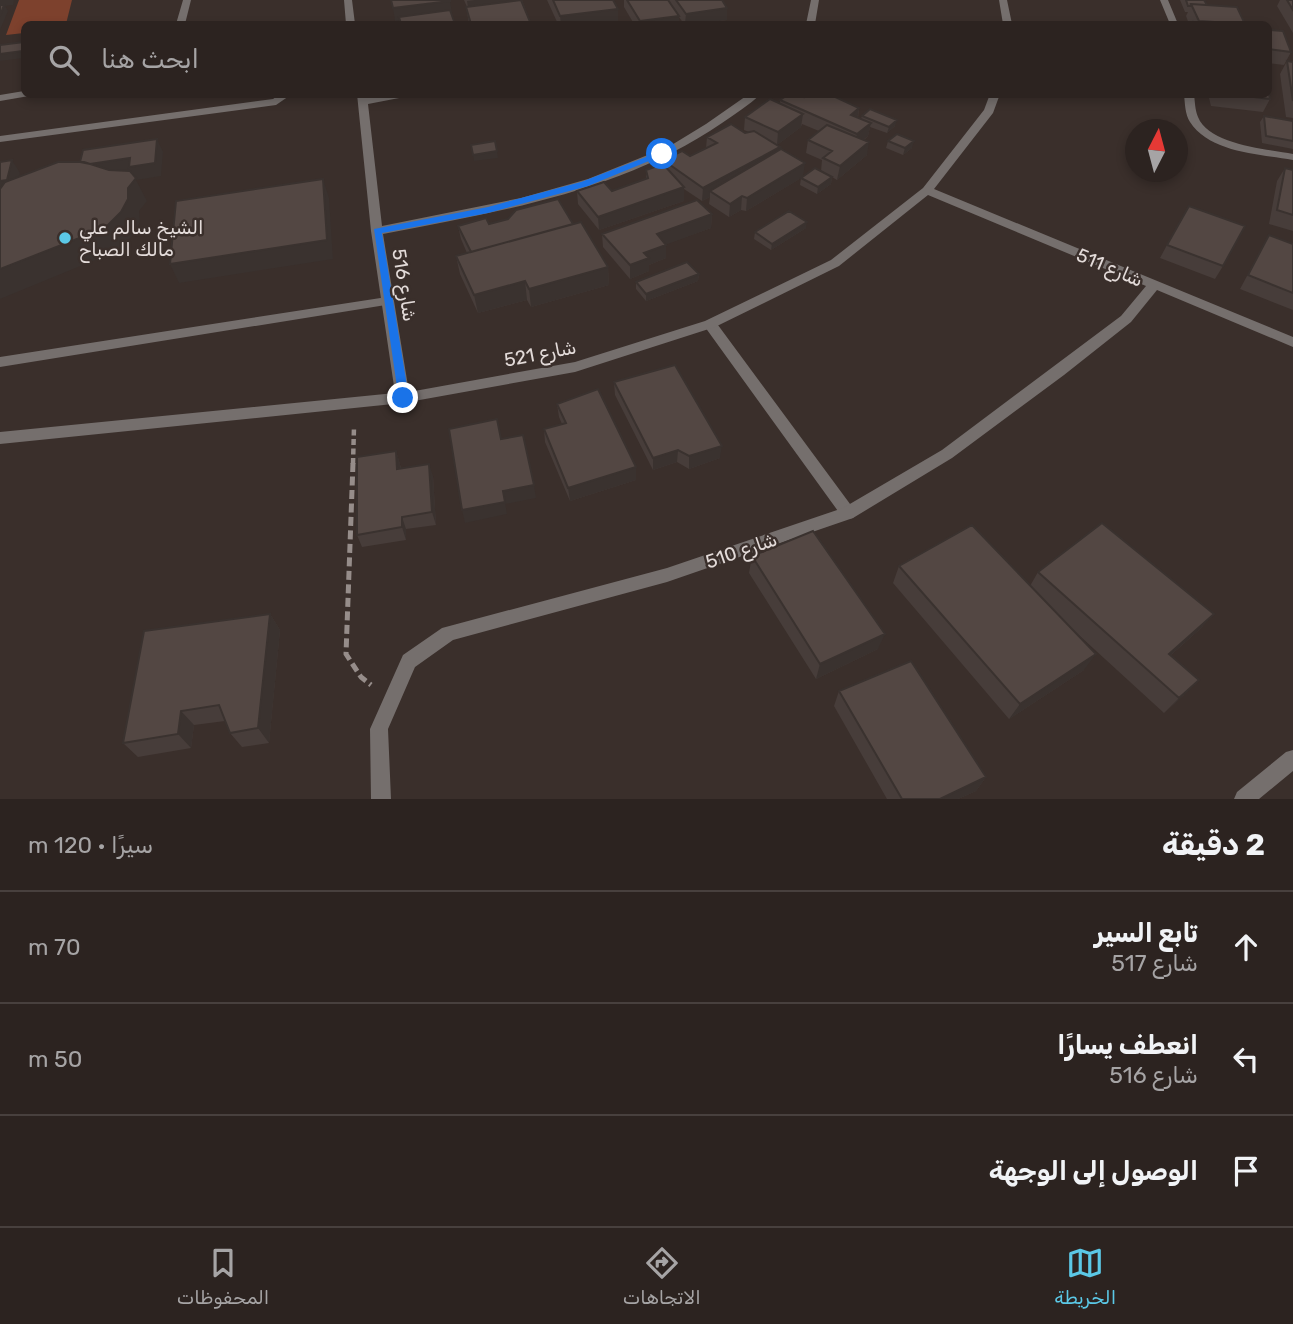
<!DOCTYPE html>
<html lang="ar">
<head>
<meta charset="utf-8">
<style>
  :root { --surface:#2c2320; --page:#342b29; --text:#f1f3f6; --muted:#a6a4a5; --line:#48403e; --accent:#5bc8e6 }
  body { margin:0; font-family:Rubik,"Noto Sans Arabic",sans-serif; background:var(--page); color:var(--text); direction:rtl }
  .compass { position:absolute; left:1125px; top:119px; width:63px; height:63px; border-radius:50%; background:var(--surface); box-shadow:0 4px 10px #0003; rotate:6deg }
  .stop { position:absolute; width:21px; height:21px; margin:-16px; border:5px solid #1a73e8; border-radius:50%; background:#fff }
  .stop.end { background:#1a73e8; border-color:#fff; box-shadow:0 2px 7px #0008 }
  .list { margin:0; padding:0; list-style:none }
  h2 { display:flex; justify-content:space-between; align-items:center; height:91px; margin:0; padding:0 28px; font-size:30px }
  h2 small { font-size:23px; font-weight:400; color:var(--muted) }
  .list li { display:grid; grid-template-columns:46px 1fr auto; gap:21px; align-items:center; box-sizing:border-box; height:112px; padding:0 28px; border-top:2px solid var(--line) }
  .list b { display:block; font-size:26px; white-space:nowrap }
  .list p { margin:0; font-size:23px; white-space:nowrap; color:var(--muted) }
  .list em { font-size:23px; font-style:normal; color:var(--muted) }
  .icon { flex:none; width:38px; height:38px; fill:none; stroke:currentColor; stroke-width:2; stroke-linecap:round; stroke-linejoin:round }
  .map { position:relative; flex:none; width:1293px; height:799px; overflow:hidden; direction:ltr }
  .search { position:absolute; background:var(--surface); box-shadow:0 4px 10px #0003; left:21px; right:21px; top:21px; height:77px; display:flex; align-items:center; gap:18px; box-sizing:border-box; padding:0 24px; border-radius:10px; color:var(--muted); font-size:26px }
  .sheet { height:427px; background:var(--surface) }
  nav { display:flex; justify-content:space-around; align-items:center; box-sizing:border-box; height:98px; border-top:2px solid var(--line); background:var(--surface); font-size:19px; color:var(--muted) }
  nav a { display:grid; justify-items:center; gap:4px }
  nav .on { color:var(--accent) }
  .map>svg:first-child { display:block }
  .green { fill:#7d412d }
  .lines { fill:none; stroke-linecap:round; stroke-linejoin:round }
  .path-far1 { stroke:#968d8a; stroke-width:4.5; stroke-dasharray:6 3.5; stroke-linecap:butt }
  .path { stroke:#968d8a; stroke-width:5; stroke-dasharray:9 4.5; stroke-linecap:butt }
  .lane { fill:#756f6d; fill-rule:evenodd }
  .street { fill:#756f6d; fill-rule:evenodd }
  .wall { fill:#473d3a; fill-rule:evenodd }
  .shaded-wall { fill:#3a322f }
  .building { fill:#534743; stroke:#3a322f; stroke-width:2 }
  .route { fill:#1a73e8 }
  .poi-dot { fill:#5bc8e6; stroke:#3a2f2b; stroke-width:2.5 }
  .labels { text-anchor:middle; stroke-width:5; stroke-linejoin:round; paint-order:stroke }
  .poi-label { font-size:19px; fill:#e3dbd9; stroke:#3a2f2b; text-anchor:start }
  .street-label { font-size:19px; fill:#e3dbd9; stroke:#3a2f2b }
</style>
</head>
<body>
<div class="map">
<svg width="1293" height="799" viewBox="0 0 1293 799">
  <rect width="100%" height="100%" fill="#3a2f2b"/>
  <path class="green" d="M19,0H72L66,24H24V33L6,35Z"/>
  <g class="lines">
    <path class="path-far1" d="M353,464L354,427"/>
    <path class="path" d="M353,463L346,654L361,677L371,685"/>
    <path class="lane" d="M183,0H191L185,24H176Z
      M24,91V94H30L29,96L0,101V95Z
      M280,94H292L276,105L0,142V136L273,99Z
      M387,297L393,301L392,304L0,367V357Z
      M710,319L715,321L853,508L856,513L853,518L848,519L843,518L705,327L703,324Z"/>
    <path class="street" d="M344,0H352L355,24H346Z
      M811,0H819L815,24H806Z
      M999,0H1007L1012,24H1003Z
      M1160,0H1168L1178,24H1170Z
      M357,94H367L368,98L392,94H420L368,104L382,226L521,198L588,179L670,146L706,124L749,94H761C749,105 735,114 722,123C623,191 499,212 383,234L409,392L575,362L705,321L831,260L923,188L984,110L990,94H1000L993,113L934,189L1293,337V347L1157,290L1131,322L1064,375L952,458L853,518L667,582L453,640L415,667L388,729L391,799H371L370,729L403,655L442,628L667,568L843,508L942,450L1121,316L1146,286L928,195L839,266L715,327L575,372L403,403L0,444V432L395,393L371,231Z
      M1184,94H1194C1195,102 1195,110 1198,117C1209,145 1267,149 1293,154V160C1260,154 1210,153 1190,122C1185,114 1185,104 1184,94Z
      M1293,750V771L1259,799H1234L1237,792L1286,752Z"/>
  </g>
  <path class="wall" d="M464,0H522L531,24H469L466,7H467Z
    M547,0H613L618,24H558Z
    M624,0H722L727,8V20L698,24H684L679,17V24H634L624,7Z
    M1180,0H1204L1207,5L1245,24H1189L1186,16L1188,12H1185Z
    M1280,0H1293V33L1277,6Z
    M1269,30L1291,52L1284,65L1269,63Z
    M1287,61L1293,62V118L1286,117L1280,74Z
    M1208,94H1269L1270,99L1263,112L1211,106Z
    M804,97L859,108L858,118L861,119L862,116L895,126L887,133L870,127L868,136L864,140L867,155L837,180L832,177L831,184L817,194L800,185L801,178L746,211L741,210L729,217L709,204L710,197L702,201L684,189V201L599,230L578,204L577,191H612L646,179V170L663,165V160L690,156L706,148L707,137L749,132L744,130L745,117L780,104V100ZM802,124L819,131L808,140L806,153L822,160L821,171L804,176L779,151L780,147L777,145L801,127Z
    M1264,116L1293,121V149L1262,143L1260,122Z
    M888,141L912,148L903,155L886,148Z
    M1285,168L1293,170V231L1269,224L1277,181Z
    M712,214L711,228L666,244V258L649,265V271L630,279L603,247L602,234Z
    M489,224H573L608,267L609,285L531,307L527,300L478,313L460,274L456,256L467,253L461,239L458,226Z
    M806,228L771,250L754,239L755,232Z
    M1269,235L1293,244V310L1240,289Z
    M1167,245L1223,266L1215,279L1160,258Z
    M699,274L698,281L646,301L636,289V282Z
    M614,382L720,458L689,469L677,462L653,470L615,395Z
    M557,404L636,467V480L570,501L545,442L544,429L562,424L559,417Z
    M396,451L401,468L433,476L436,525L406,529V540L362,547L357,535Z
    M752,556L878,649L816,679L749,573Z
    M899,566L1030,586L1038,572L1214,614L1199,630L1171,655L1184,695L1164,713L1070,627L1084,670L1009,719L893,583Z
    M270,614L280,630L269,743L242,747L230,733L225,721L194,725L191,748L138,757L123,743Z
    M839,691L986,777L976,791L958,799H887L834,706Z"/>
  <path class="shaded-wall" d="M0,0H14L13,5L5,6L8,11L0,30Z
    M475,0H520L469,13L467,1Z
    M450,1L452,13L395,21L393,8Z
    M727,8V20L698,24H685L686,14Z
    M618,9V24H561L560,16Z
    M679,16V24H640V21Z
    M24,46V58L0,61V54Z
    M859,108L857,121L851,115Z
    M803,114L801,127L777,145L778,132Z
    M897,120L895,126L887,133L889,127Z
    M871,123L868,136L854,147L857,134Z
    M157,139L163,152L161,176L136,180L147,201L139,211L140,222L133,235L117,251L0,299V269L87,178L80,165Z
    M914,141L912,148L903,155L905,148Z
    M869,142L867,155L837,180L840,166Z
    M780,147L778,160L710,191V197L702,201L703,188Z
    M497,151L498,158L474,161L473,155Z
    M12,160L20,173L15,193L0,195V181Z
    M805,163L803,177L746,211L747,198Z
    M832,177L831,184L817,194L818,187Z
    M323,179L329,198L333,259L179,283L170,264Z
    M684,187V201L599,230L598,217Z
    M742,196L741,210L729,217L730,204Z
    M712,214L711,228L657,248V234Z
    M807,222L806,228L771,250L772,244Z
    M666,245V258L649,265V271L630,279V265L644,253Z
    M608,267L609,285L531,307L529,289Z
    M699,274L698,281L646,301V294Z
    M525,281L527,300L478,313L474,295Z
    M722,446L720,458L689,469V456Z
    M678,450L677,462L653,470V458Z
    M396,451L400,464L401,481L397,469Z
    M429,464L433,476L436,525L432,512Z
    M636,467V480L570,501L568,488Z
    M534,485L536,498L505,504L503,491Z
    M505,502L507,514L465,523L462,510Z
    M402,517L406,529V540L402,527Z
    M270,614L280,630L269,743L258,728Z
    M1214,614L1199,630L1155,669L1169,654Z
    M885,634L878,649L816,679L820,664Z
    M1096,654L1084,670L1009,719L1020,704Z
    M1199,680L1184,695L1164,713L1179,698Z
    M181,711L194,725L191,748L178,734Z
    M986,777L976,791L958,799H940Z"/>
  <path class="building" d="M391,0H450V1L393,8Z
    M521,0L531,24H471L466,7Z
    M553,0H613L618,9L560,16Z
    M627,0H668L679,16L640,21Z
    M676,0H722L727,8L686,14Z
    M1186,0H1204L1207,5L1191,4L1190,6H1188Z
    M1287,0H1293V10Z
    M1191,4L1237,7L1245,24L1199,21Z
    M0,5H4L0,16Z
    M450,10L455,24H401L399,17Z
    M1194,22L1220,24H1195Z
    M1269,30L1283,31L1291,52L1269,49Z
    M24,42L23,51L0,54V45Z
    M1287,61L1293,62V101Z
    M789,94H795L804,97L807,94H829L859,108L851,115L871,123L857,134L780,100Z
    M1231,94H1269L1270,99Z
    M770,99L803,114L778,132L745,117Z
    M870,109L897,120L889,127L862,116Z
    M1264,116L1293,121V141L1266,136Z
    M731,124L745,133L754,131L780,147L703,188L663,160L682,151L690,156L717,143L707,137Z
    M827,125L869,142L840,166L823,158L832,151L808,140Z
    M897,134L914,141L905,148L888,141Z
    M157,139L155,163L129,167L130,158L90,164L80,162L83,150Z
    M495,141L497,151L473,155L471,145Z
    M781,149L805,163L747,198L742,196L730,204L710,191Z
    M12,160L7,180L0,181V162Z
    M58,162H84L109,170L130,171L136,178L128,188V199L121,212L105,228L0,269V189L5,182Z
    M663,164L684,187L598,217L577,191L604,182L612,191L648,178L646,170Z
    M815,168L832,177L818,187L801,178Z
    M1285,168L1293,170V215L1277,210Z
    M323,179L327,240L170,264L176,201Z
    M558,199L573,224L471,252L458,226L486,218L489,224L508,219L516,210Z
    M697,200L712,214L657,234L666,245L644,253L649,258L630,265L602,234Z
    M1189,206L1245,226L1223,266L1167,245Z
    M789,211L807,222L772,244L755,232Z
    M581,222L608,267L529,289L525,281L474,295L456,256Z
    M1269,235L1293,244V293L1248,275Z
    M687,262L699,274L646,294L636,282Z
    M675,365L722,446L689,456L678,450L653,458L614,382Z
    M598,389L636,467L568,488L544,429L566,423L557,404Z
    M497,419L501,439L523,435L534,485L503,491L505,502L462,510L449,429Z
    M396,451L397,469L429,464L432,512L402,517V527L357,535V457Z
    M1102,523L1214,614L1169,654L1199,680L1179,698L1038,572Z
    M972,525L1096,654L1020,704L899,566Z
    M813,531L885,634L820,664L752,556Z
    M270,614L258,728L230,733L219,705L181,711L178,734L123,743L144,631Z
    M911,661L986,777L940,799H902L839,691Z"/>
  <path class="route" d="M659,152L666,154L588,186L488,213L382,233L409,398L399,401L374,229L488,207L581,182Z"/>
  <circle class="poi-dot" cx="65" cy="238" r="7"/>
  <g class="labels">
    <g class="poi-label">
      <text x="79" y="234">الشيخ سالم علي<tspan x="79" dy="22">مالك الصباح</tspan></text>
    </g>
    <g class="street-label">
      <text transform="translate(1110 267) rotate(23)" y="7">شارع 511</text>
      <text transform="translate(405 285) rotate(81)" y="7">شارع 516</text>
      <text transform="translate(540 353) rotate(-11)" y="7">شارع 521</text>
      <text transform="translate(741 550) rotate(-19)" y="7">شارع 510</text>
    </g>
  </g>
</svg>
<svg class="compass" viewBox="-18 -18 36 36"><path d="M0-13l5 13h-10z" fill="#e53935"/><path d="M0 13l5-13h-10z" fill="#a6a4a5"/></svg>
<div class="stop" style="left:662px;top:154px"></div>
<div class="stop end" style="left:403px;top:398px"></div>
<div class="search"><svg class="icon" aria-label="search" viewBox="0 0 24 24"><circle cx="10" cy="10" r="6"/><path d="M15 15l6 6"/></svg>ابحث هنا</div>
</div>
<section class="sheet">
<h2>2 دقيقة<small>سيرًا · 120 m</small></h2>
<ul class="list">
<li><svg class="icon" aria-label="ahead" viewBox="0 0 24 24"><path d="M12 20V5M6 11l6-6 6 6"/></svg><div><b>تابع السير</b><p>شارع 517</p></div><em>70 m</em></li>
<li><svg class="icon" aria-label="left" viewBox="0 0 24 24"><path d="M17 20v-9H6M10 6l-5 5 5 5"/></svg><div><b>انعطف يسارًا</b><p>شارع 516</p></div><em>50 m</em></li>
<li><svg class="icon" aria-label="arrive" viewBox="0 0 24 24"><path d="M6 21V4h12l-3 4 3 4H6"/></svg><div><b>الوصول إلى الوجهة</b></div></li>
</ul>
</section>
<nav>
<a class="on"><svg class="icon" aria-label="map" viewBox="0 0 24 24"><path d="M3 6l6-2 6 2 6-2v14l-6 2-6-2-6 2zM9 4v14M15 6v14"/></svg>الخريطة</a>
<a><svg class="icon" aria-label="directions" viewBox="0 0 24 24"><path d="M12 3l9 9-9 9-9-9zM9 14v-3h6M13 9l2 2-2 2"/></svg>الاتجاهات</a>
<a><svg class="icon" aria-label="saved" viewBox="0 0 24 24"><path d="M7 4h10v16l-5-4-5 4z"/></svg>المحفوظات</a>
</nav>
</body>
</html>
